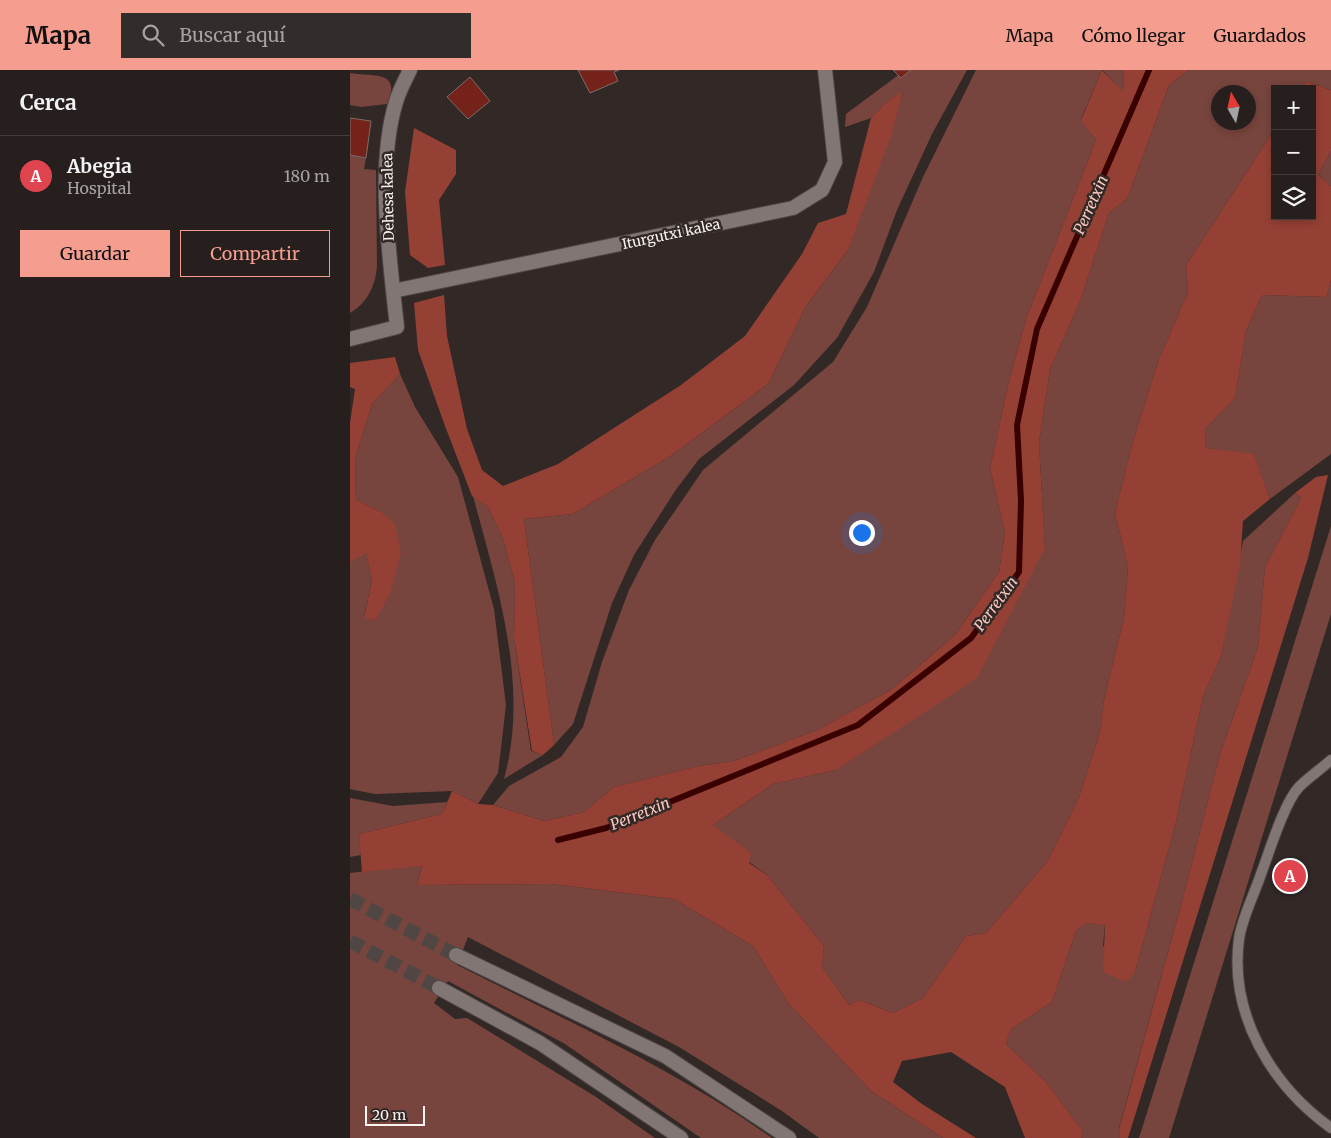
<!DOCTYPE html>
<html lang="es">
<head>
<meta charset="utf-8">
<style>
  :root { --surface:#261f1d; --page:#322c2a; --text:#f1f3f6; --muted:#a4a2a4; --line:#423d3b; --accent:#f59d8e }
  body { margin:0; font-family:Merriweather,serif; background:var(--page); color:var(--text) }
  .controls { position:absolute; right:15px; top:15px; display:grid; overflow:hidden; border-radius:0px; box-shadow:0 2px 8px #0003 }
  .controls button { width:45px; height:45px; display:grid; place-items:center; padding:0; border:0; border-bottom:1px solid var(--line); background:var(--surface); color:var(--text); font:25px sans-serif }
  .compass { position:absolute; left:861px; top:15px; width:45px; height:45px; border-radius:50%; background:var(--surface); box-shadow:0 2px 8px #0003; rotate:351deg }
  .scale { position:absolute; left:15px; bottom:12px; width:60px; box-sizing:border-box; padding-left:5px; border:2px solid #faf3f2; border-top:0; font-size:14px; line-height:18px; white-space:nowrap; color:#faf3f2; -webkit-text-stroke:4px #322927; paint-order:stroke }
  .you { position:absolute; left:511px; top:462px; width:18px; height:18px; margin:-12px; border:4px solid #fff; border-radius:50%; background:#1a73e8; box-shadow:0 0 0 8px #1a73e833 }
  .badge { display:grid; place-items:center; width:32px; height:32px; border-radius:50%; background:var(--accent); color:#fff; font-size:16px; font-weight:700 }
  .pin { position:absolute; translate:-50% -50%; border:2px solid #fff; box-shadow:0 1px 5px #0006 }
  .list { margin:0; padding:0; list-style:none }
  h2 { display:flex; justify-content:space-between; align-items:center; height:65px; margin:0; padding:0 20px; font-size:21px }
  h2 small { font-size:16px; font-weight:400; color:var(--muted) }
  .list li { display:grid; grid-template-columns:32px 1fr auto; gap:15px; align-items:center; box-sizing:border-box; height:80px; padding:0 20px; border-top:1px solid var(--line) }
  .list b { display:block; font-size:19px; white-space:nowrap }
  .list p { margin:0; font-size:16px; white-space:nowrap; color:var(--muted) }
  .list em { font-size:16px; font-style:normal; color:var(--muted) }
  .actions { display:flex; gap:10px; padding:15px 20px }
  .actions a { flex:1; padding:11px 0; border:1px solid var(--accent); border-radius:0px; text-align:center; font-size:18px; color:var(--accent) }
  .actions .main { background:var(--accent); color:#111 }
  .icon { flex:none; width:28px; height:28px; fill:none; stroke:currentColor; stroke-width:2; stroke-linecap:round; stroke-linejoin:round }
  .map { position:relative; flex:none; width:981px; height:1068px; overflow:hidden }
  header { display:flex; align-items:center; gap:30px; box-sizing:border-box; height:70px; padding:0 25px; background:var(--accent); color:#111 }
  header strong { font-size:24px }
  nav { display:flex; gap:28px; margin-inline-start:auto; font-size:18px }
  .search { width:350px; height:45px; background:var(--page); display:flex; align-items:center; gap:12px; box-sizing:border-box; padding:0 18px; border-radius:0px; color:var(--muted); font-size:19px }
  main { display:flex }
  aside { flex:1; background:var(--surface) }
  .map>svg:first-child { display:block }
  .green { fill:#77453d; fill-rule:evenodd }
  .forest { fill:#954035 }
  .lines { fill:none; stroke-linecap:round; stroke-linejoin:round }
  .stream { stroke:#3a0000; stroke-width:6 }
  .building { fill:#75231a; stroke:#786d6b }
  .minor-tunnel { stroke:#504745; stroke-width:14; stroke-dasharray:14 7; stroke-linecap:butt }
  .service-casing { stroke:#4f4746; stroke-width:12 }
  .minor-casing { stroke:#4f4746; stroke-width:16 }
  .service { stroke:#817674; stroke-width:10 }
  .minor { stroke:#817674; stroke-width:14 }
  .labels { text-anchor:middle; stroke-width:5; stroke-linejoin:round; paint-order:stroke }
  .street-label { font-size:14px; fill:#faf3f2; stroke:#322927 }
  .water-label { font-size:15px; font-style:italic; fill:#fbc8c0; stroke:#322927 }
</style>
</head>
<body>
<header>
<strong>Mapa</strong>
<div class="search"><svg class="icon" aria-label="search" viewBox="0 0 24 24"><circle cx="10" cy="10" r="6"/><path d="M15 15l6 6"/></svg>Buscar aquí</div>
<nav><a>Mapa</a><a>Cómo llegar</a><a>Guardados</a></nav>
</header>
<main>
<aside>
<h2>Cerca<small></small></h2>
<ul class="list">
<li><span class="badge" style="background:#e0444e">A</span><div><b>Abegia</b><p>Hospital</p></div><em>180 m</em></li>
</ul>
<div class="actions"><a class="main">Guardar</a><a>Compartir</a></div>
</aside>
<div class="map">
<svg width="981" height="1068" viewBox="0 0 981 1068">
  <rect width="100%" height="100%" fill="#322927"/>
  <path class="green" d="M555,0H617L582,64L547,140L524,202L487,268L444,315L349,389L325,421L284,485L262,533L223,654L204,675L174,449L223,444L322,385L418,314L456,236L498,180L553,22L534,34L521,48L495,57L496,44Z
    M626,0H752L731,49L746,70L676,249L658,315L640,398L655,463L649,502L605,565L542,619L467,660L384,691L349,696L264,717L234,742L194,751L143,735L159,716L211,687L233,657L252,592L279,520L305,470L353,400L483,292L517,237L573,107Z
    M753,0H774L773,22Z
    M839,0H981V20L956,11L951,19H925V59L836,195L838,222L809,289L783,371L765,443L778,497L774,548L754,630L750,662L729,727L697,792L636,863L616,866L573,928L543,943L509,930L499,935L472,897L474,876L417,805L399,792L363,755L423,714L486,700L695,478L689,373L700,299L730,232L759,143L777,129L819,15ZM868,22H898V52H868Z
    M0,3C24,7 52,0 37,34L11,37L0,35Z
    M981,81V116L968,105Z
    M0,85L16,88L14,99L26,100L27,197C25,217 17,233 0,243Z
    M981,210V384L920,429L904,385L856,378L855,359L885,328L896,261L912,225L977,227Z
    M50,304L65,337L108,407L144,539L156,635L148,703L128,734L102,721L25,724L0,719V494L1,491L16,482L22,510L14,546L25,551L31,442L6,430L5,388L22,334Z
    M945,423L951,428L915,497L908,577L870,684L830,839L769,1058L770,1068H731L733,1061L696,1012L656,974L661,959L702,932L726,861L736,853L755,854L753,876L785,902L826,752L853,627L871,586L893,471Z
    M123,426L138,437L153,469L165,512L164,568L181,681L193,685L154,709C180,615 147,516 123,426Z
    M981,456V544L819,1068H789Z
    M0,728L43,736L97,732L92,744L9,764L11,785L0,787Z
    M72,795L67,815L201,814L324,829L403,876L439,934L521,1021L593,1068H469L432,1041L329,977L118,867L107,895C213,949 325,999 422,1068H351L215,974L98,911L84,933L105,949L117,948L246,1027L305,1068H0V803Z"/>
  <path class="forest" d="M752,0L773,21L774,0H839L819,15L777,129L759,143L730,232L700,299L689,373L695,478L627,608L486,700L423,714L363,755L401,783L399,793L417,805L474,876L472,897L499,935L509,930L543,943L573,928L616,866L636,863L697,792L729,727L750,662L754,630L774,548L778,497L765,443L783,371L809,289L838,222L836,195L925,59V146H962V19H951L956,11L981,20V81L968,105L981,116V210L977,227L912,225L896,261L885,328L855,359L856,378L904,384L920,429L893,451L890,495L871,586L853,627L826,752L785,902L776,912L753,902L755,855L736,853L726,861L702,932L661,959L656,974L696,1012L733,1061L731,1068H675L655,1017L601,982L552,991L543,1012L572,1034L626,1068H593L521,1021L439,934L403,876L324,829L201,814L67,815L72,796L12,802L9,764L92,744L102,721L128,734L143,735L194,751L234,742L264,717L349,696L384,691L467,660L542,619L605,565L649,502L655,463L640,398L658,315L676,249L746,70L731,50Z
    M553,21L541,66L498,180L456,236L418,314L322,385L223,444L174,449L204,675L193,685L182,681L164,568L165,512L153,469L138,437L122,426L95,356L68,280L64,233L94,225L97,266L117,359L132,400L153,416L208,394L331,315L395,266L452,184L468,153L496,144L521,48L534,34Z
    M64,58L106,80V104L89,130L95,195L78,198L60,185L55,122Z
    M45,287L50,304L22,334L5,388L6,430L31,442L45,454L51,483L40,523L25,551L14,547L22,510L16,483L2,491L0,494V353L5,319L0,317V293Z
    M978,405L958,488L778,1068H770L769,1059L830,839L870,684L908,577L915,497L951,428L945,423L966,407Z"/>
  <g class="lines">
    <path class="stream" d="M208,770L256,758L508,655L621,568L669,502L671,431L667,355L687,259L799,0"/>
  </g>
  <path class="building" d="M228,0H269L264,2L268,11L240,23Z
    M543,0H561L551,8Z
    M120,7L140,31L118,49L97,27Z
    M0,48L21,51L16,88L0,85Z"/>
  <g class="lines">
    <path class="minor-tunnel" d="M0,829L106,885
      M0,871L89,918"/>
    <g class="service-casing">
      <path id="service" d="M981,690C971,699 959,707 949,717C934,733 919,783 911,804C904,825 892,848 889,869C879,944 921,1015 981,1058"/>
    </g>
    <g class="minor-casing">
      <path id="minor" d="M43,221L443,138L472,120L485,92L475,0
        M0,269L47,257C40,190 26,97 46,32C49,21 55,10 60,0
        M106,885L315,986L439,1068
        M89,918L190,973L331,1068"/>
    </g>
    <use href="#service" class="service"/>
    <use href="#minor" class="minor"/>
  </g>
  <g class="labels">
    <g class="street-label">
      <text transform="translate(38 127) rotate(-91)" y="5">Dehesa kalea</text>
      <text transform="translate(321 164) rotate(-12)" y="5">Iturgutxi kalea</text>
    </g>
    <g class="water-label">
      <text transform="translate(741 135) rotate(-66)" y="5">Perretxin</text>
      <text transform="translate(646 534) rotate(-54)" y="5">Perretxin</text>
      <text transform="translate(290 744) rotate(-22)" y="5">Perretxin</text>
    </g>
  </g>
</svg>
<div class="controls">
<button>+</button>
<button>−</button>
<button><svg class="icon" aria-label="layers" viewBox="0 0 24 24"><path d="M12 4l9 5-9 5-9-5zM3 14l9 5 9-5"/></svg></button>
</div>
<svg class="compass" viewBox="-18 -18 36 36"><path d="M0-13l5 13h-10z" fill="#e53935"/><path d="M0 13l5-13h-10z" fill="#a4a2a4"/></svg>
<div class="scale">20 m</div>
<div class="you"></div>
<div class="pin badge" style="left:940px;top:806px;background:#e0444e">A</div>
</div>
</main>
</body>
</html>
